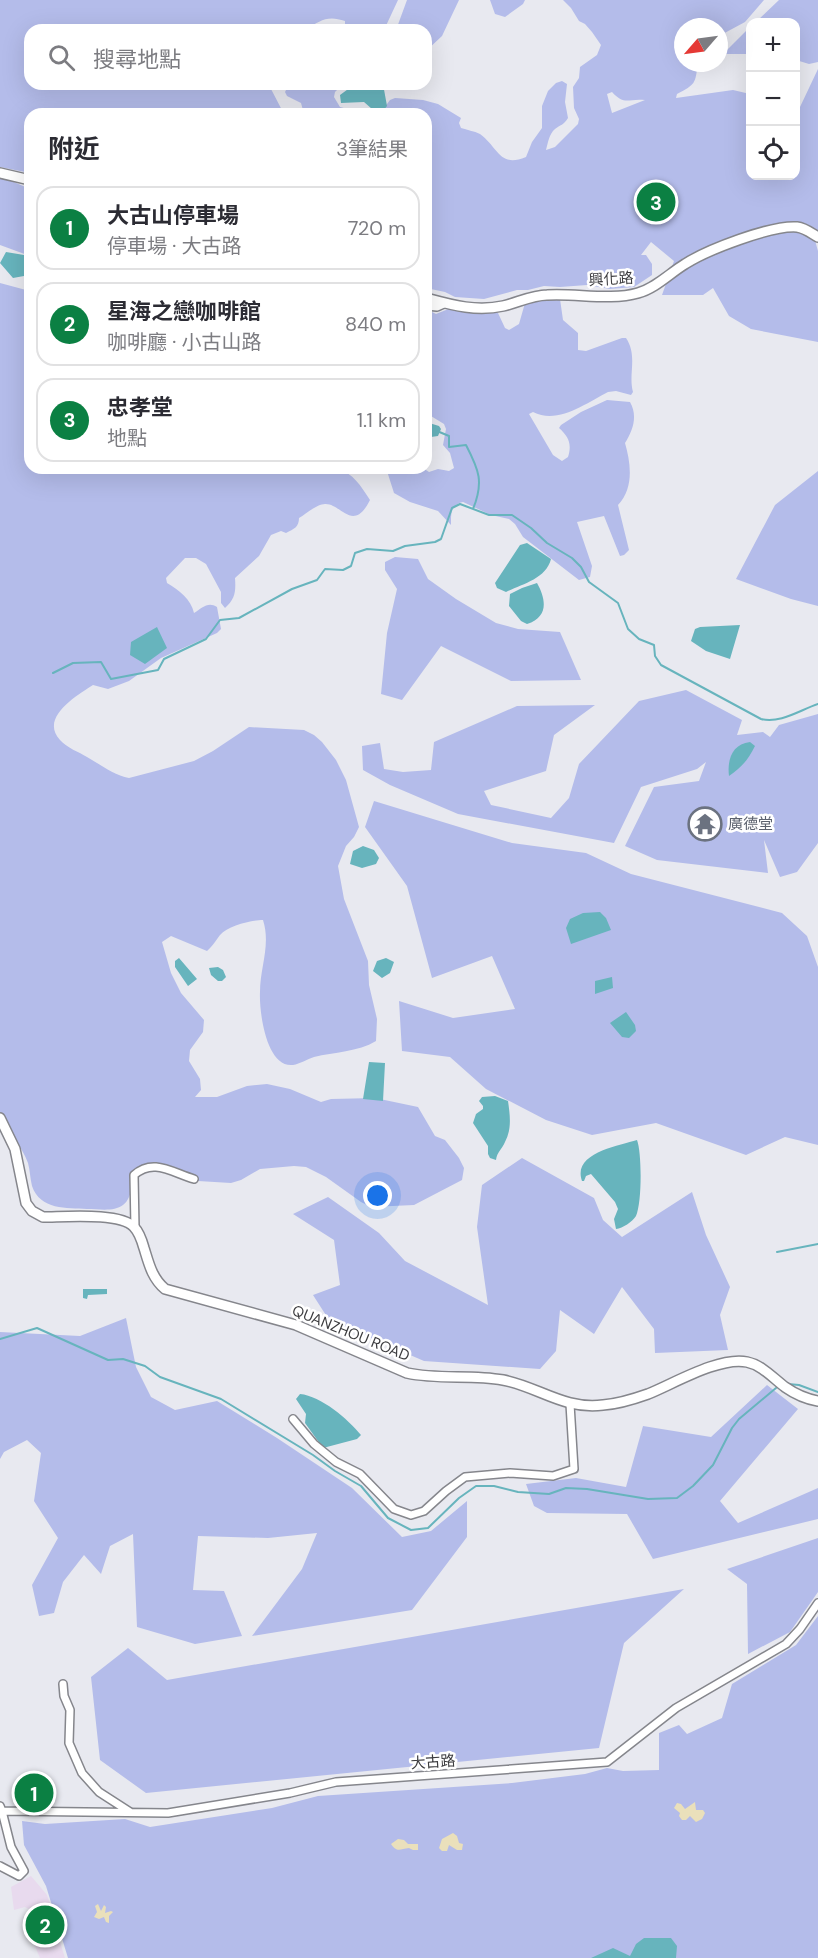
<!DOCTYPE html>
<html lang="zh-TW">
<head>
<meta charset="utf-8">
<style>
  :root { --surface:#fff; --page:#f2f2f3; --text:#2b2b33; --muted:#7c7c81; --line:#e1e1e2; --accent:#0b8043 }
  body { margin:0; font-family:"DM Sans","Noto Sans TC",sans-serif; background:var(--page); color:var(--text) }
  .controls { position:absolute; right:18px; top:18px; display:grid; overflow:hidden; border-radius:12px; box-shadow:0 6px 24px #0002 }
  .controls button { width:54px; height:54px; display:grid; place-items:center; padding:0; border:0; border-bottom:2px solid var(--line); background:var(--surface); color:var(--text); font:30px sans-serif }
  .compass { position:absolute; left:674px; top:18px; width:54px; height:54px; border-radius:50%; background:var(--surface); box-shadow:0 6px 24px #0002; rotate:242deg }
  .you { position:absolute; left:378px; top:1196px; width:21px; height:21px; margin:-15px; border:4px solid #fff; border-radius:50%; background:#1a73e8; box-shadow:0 0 0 9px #1a73e833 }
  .badge { display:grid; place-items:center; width:39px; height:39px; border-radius:50%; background:var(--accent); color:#fff; font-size:20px; font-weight:700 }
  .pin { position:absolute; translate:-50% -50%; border:3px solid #fff; box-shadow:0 2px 6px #0006 }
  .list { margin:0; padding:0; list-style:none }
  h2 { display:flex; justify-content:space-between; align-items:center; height:78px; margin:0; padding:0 24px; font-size:26px }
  h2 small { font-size:20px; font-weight:400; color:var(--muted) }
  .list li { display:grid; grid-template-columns:39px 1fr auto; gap:18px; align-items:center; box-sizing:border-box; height:84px; margin:0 12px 12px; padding:0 12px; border:2px solid var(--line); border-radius:18px }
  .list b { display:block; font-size:22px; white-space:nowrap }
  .list p { margin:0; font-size:20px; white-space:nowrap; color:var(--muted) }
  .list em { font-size:20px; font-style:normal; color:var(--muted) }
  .icon { flex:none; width:33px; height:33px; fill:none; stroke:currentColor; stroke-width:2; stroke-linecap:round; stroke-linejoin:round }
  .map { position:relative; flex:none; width:818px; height:1958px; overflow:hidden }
  .search { position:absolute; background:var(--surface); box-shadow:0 6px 24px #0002; left:24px; top:24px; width:408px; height:66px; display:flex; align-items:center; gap:15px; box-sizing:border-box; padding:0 21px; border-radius:18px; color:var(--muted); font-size:22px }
  .panel { position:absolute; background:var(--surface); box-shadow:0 6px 24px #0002; left:24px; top:108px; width:408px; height:366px; border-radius:18px }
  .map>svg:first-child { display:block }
  .commercial { fill:#e8daee }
  .green { fill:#b4bcea; fill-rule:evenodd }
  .sand { fill:#eae0bb }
  .water { fill:#67b4bd }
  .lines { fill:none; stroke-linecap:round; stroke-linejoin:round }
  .stream { stroke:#67b4bd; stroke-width:2 }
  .street-casing { stroke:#85868c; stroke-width:10 }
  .secondary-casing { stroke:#85868c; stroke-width:12 }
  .street { stroke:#fff; stroke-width:7 }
  .secondary { stroke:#fff; stroke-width:9 }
  .labels { text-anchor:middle; stroke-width:5; stroke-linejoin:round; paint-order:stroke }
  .street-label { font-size:15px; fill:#3c3c3f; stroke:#fff }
  .worship-label { font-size:15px; fill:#5b616d; stroke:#fff; text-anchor:start }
</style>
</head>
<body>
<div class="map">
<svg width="818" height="1958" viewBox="0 0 818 1958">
  <rect width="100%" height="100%" fill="#e8e9f0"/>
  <path class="commercial" d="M31,1876L47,1895L58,1925L55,1926L65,1958H40L23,1917L32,1915L38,1919L41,1915L25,1907L14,1910L11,1887Z"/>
  <path class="green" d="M0,0H398L384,30H345V21C328,15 320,20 306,30H30V84H271V89L284,114H30V173L0,167Z
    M407,0H459L442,36L426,51V30H396Z
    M490,0H525L523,4L505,17L495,14Z
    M563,0H764L745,22L719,36V27H683V63H698C695,84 696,84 677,94L676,98L733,90L750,94V176H796V102L800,107L818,69V235L814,237L818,251V342L751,329L729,316L713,288L703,295H662L674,261L651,242L641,255H646L652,264V275L634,287L610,289L587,285L560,287L544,286L528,290H517L484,299L455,297L445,292L426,288V114H304L301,103L287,96L285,92L289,84H343L335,92L334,97L340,107L351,110L384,108L390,100L395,98L423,100L438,104L461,118L459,123L461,128C467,130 474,131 480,134C499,148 499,168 526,157L532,142L542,128V106L548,91L556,83L562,81L567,84L565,102L568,118C564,125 560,125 555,129C549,134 548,143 546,150L555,147L578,124L579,119L574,108L573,87L579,78L580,67L597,55L601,45L592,32L585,24L579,21L571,8ZM612,92C625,106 628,98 645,100L612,113L607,94Z
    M779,0H818V62L809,64L796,60V22H756Z
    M750,27V54H723Z
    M0,176L30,189V256L0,245Z
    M0,283L26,290L30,295V468H337C354,474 360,485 370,500C353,534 341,503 325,504C317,504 306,514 299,518C299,527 294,529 286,533L281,531L271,535L259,556L235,578C236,592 235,599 225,608L221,603V592L206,564L196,558H185L166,578L167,583C179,590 191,599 194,613C202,608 208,601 217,607L221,629L217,633L161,658L129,681L108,689L93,685C78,695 39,717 60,740C67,748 79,752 87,757C101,765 114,775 129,778L194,761L213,751L249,727L304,730L314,735L322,742L336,760L346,780L359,827L354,837L346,846L338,866L344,899L368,961L369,985L377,1019L376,1041C358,1052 334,1052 314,1057C307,1059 300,1064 293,1065C266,1068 259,1011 260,992C260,967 271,945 263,920C251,920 228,926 220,935C216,940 213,946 207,951L171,936L162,942L171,973L181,993L204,1020L203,1032L190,1050L189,1061L200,1079L201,1090L195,1097H217L247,1086L267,1084L290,1089L321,1102L331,1099L375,1098L418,1107L435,1136L445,1140L459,1158L464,1168L462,1180L414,1205L371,1207L361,1202L326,1177L306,1167L294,1166L260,1169L241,1180L231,1183L198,1181L161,1164L140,1168C131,1180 133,1198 123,1205C114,1212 99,1209 87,1209C67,1208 40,1210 32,1186C30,1178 30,1170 28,1163C22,1147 11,1133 0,1121Z
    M560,299L563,320L578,333V350L586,351L622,338H626C638,356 628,374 633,392L631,395L616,391L608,392C586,403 558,425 533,412L529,414L553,455L562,461L568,457C572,444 569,437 559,428L561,425L581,412L607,400L630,402C638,416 633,430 625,443C631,464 634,488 618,505L629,550L624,555L620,556L604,516L577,522L592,566L590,577L579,580L523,537L515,524L509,519L491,515L463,502C450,505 451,514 451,525L438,511L410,502L394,493L386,468H423L429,472L438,469L449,471L454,468L450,453L443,445L446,429L444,424L426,413V309L436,314L451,308L495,311L498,313L505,328L509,330L519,324L525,303Z
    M818,471V606L791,599L736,579L775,505Z
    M395,557L418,559L428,579L456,599L496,623L518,629L560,632L581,680L511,681L441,646L402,700L381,694L387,633L397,589L385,570V562Z
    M686,690L742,720L737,735L763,732L770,737L779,725L818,714V843L797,872L780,877L764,840L768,873L657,860L625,846L654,787L699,781L706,762L697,769L641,787L614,843L458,814L390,785L363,770L362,746L380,743L384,769L403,772L431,770L434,742L517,706L595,705L554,735L546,771L484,791L491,805L551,818L569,798L579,764L639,701Z
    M374,801L512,843L586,853L631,874L782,913L807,936L818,967V1145L785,1137L746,1155L656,1123L592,1135L546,1120L486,1089L450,1057L402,1051L399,1001L453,1018L515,1009L492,956L432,978L407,886L365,827Z
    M522,1158L594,1198L603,1220L622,1237L692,1192L706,1235L730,1287L720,1315L728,1350L655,1353L654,1329L622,1287L594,1334L560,1310L556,1351L540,1369L424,1361L329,1320L313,1295L340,1285L334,1240L293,1214L328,1197L379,1233L405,1261L488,1305L477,1227L482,1185Z
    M126,1318L136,1367L151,1397L175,1410L217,1401L277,1438L352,1488L402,1537L431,1531L467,1501V1537L412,1610L252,1636L302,1569L317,1533L268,1538L198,1536L193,1590L224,1591L242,1636L195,1644L137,1627L133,1534L110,1546L101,1574L84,1555L63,1582L54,1613L39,1616L32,1585L58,1538L34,1501L41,1453L27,1440L4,1452L0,1459V1332L80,1336Z
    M767,1385L798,1409L720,1501L738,1523L818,1488V1519L653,1559L627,1514L547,1513L534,1506L526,1484L576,1478L626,1487L643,1426L711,1437Z
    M818,1538V1592L790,1632L748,1654L747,1584L727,1569Z
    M684,1589L624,1643L599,1748L146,1793L100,1760L91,1677L128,1648L167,1680Z
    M818,1616V1958H68L46,1886L24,1845L22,1821L45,1824L125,1819L150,1827L272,1808L318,1796L512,1783L585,1774L607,1768L623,1771L659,1770V1733L679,1725L687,1734L722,1718L732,1684L796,1645Z"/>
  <path class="sand" d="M695,1802L696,1810H703L705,1813L702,1819L696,1822L690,1816L686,1820H682L679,1816L680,1813L674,1808L677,1803L681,1804L685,1809Z
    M453,1833L457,1836L459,1843L463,1844L462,1850H457L449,1845L447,1851H442L439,1848L442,1839Z
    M398,1839L404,1840L408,1844H418V1850H413L409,1848C400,1849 397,1853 391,1844Z
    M98,1904L101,1911L104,1905L106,1907L105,1913L111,1911L113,1912L109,1916V1923L106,1922L104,1917L99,1919L94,1917L97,1912L95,1906Z"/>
  <path class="water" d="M355,84H383L387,106L383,111L372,109L364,102L341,103L340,95Z
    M6,252L30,256V270L24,276L13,278L0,263Z
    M426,422L439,426L441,429L438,436L431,437L426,433Z
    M527,543L551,559C546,579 522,584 506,592L497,588L495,583L520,545Z
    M537,583C546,599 549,617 527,624L521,621L509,606L510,594L522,588Z
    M740,625L730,659L706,651L691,641L695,629L700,627Z
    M157,627L167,648L145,664L130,655L131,642Z
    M750,742L755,746C748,760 742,767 729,776C727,760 732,744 750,742Z
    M363,846L374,850L379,858L376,864L362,868L350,864L353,851Z
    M600,912L606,918L611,930L571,944L566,928L570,919L583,913Z
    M179,958L197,979L188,986L175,967V961Z
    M386,958L394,962L390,973L382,978L373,971L377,961Z
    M218,967L223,970L226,977L222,981H218L211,975L209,968Z
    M612,977L613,988L595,994V981Z
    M626,1012L635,1025L636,1031L629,1038L622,1037L610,1023Z
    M369,1062L385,1063L383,1101L363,1099Z
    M495,1096L508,1101C510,1115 512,1129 505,1142C502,1149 497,1152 496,1160L490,1158L488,1154V1146L473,1123L476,1114L483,1109V1106L479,1101L482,1097Z
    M637,1140C642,1153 642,1203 636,1216C632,1222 623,1228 616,1229L614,1219L618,1209L615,1202L591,1174L586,1176L584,1181H582C572,1153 618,1146 637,1140Z
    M83,1289H107V1294L88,1295L87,1299L83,1298Z
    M300,1394C321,1396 348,1419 361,1435L357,1439L323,1448L305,1423L306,1414L296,1399Z
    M644,1938H671L677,1946L676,1958H591L613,1948L630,1956L636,1944Z"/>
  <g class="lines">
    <path class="stream" d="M437,431L449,436V447L466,445C479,470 484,482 473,509
      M53,673L73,663L101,662L111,679L158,670L164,659L206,639L220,620L239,618L292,589L317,580L325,569L343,570L351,566L355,553L367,549L393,551L405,546L435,542L441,539L452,508L460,504L489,515H512L531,528L547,543L572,558L581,567L589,582L618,603L628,629L639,639L654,645L655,656L661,665L761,719C780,724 800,710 818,704
      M777,1252L818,1244
      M0,1339L37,1328L108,1360L123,1359L145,1366L160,1377L221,1399L313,1455L335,1471L361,1486L388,1518L411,1530L428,1528L459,1498L476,1486H494L518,1492L549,1494L566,1488L587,1489L648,1499L677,1498L693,1486L713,1465L732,1428L739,1419L776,1388
      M788,1384L799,1385L818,1392"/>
    <g class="street-casing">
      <path id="street" d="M426,306L437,307L446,303
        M135,1228L134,1175C153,1158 171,1172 194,1179
        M293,1419L314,1444L336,1462L360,1474L394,1509L411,1515L424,1511L446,1491L465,1477L510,1473L553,1476L574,1469L570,1404
        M63,1684L64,1696L70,1710L69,1743L82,1773L99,1792L130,1812
        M0,1806L2,1811L168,1813L290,1793L336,1782L607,1762L676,1708L786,1644L800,1629L818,1603
        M0,1866L19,1876L24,1871L11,1847L2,1811"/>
    </g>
    <g class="secondary-casing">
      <path id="secondary" d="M0,173L30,180
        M426,298C452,305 476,312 503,306C517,303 532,295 547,295C577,293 610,301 638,293C656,288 670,273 685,264C707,250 771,225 797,227C805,228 811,233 818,237
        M0,1118L15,1149L26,1203L32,1211L43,1217C64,1217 120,1212 134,1227C139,1232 142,1241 144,1248C149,1264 152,1278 165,1289L296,1325L407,1373C439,1380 471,1374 503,1380C539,1387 564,1410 603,1405C618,1404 634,1399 648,1394C673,1384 720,1356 747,1362C762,1365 773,1378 785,1387C795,1394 806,1399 818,1401"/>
    </g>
    <use href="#street" class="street"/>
    <use href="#secondary" class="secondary"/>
  </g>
  <defs>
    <g id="temple-ring" transform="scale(1.725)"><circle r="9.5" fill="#fff" stroke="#6b7280" stroke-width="1.5"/><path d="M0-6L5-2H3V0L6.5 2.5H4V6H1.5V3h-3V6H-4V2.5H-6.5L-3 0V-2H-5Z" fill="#6b7280"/></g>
  </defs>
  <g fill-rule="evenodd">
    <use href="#temple-ring" x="705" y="824"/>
  </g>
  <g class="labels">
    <g class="street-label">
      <text transform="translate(611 279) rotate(-3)" y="5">興化路</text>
      <text transform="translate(351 1333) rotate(22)" y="5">QUANZHOU ROAD</text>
      <text transform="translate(433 1762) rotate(-4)" y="5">大古路</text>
    </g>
    <g class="worship-label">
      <text x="728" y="829">廣德堂</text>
    </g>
  </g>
</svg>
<div class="controls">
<button>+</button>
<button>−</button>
<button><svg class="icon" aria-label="locate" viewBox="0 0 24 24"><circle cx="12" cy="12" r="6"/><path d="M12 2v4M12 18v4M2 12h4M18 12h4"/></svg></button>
</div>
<svg class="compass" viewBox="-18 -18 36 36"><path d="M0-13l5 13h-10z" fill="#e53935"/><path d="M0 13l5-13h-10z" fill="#7c7c81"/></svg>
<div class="you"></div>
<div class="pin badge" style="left:34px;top:1793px">1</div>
<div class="pin badge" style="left:45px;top:1925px">2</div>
<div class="pin badge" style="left:656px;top:202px">3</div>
<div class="search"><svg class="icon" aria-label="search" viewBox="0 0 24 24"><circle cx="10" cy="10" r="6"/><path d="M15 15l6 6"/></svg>搜尋地點</div>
<section class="panel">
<h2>附近<small>3筆結果</small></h2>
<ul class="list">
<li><span class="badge">1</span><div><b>大古山停車場</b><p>停車場 · 大古路</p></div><em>720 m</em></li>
<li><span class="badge">2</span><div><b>星海之戀咖啡館</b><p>咖啡廳 · 小古山路</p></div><em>840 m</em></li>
<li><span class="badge">3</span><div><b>忠孝堂</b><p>地點</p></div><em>1.1 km</em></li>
</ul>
</section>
</div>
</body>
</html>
